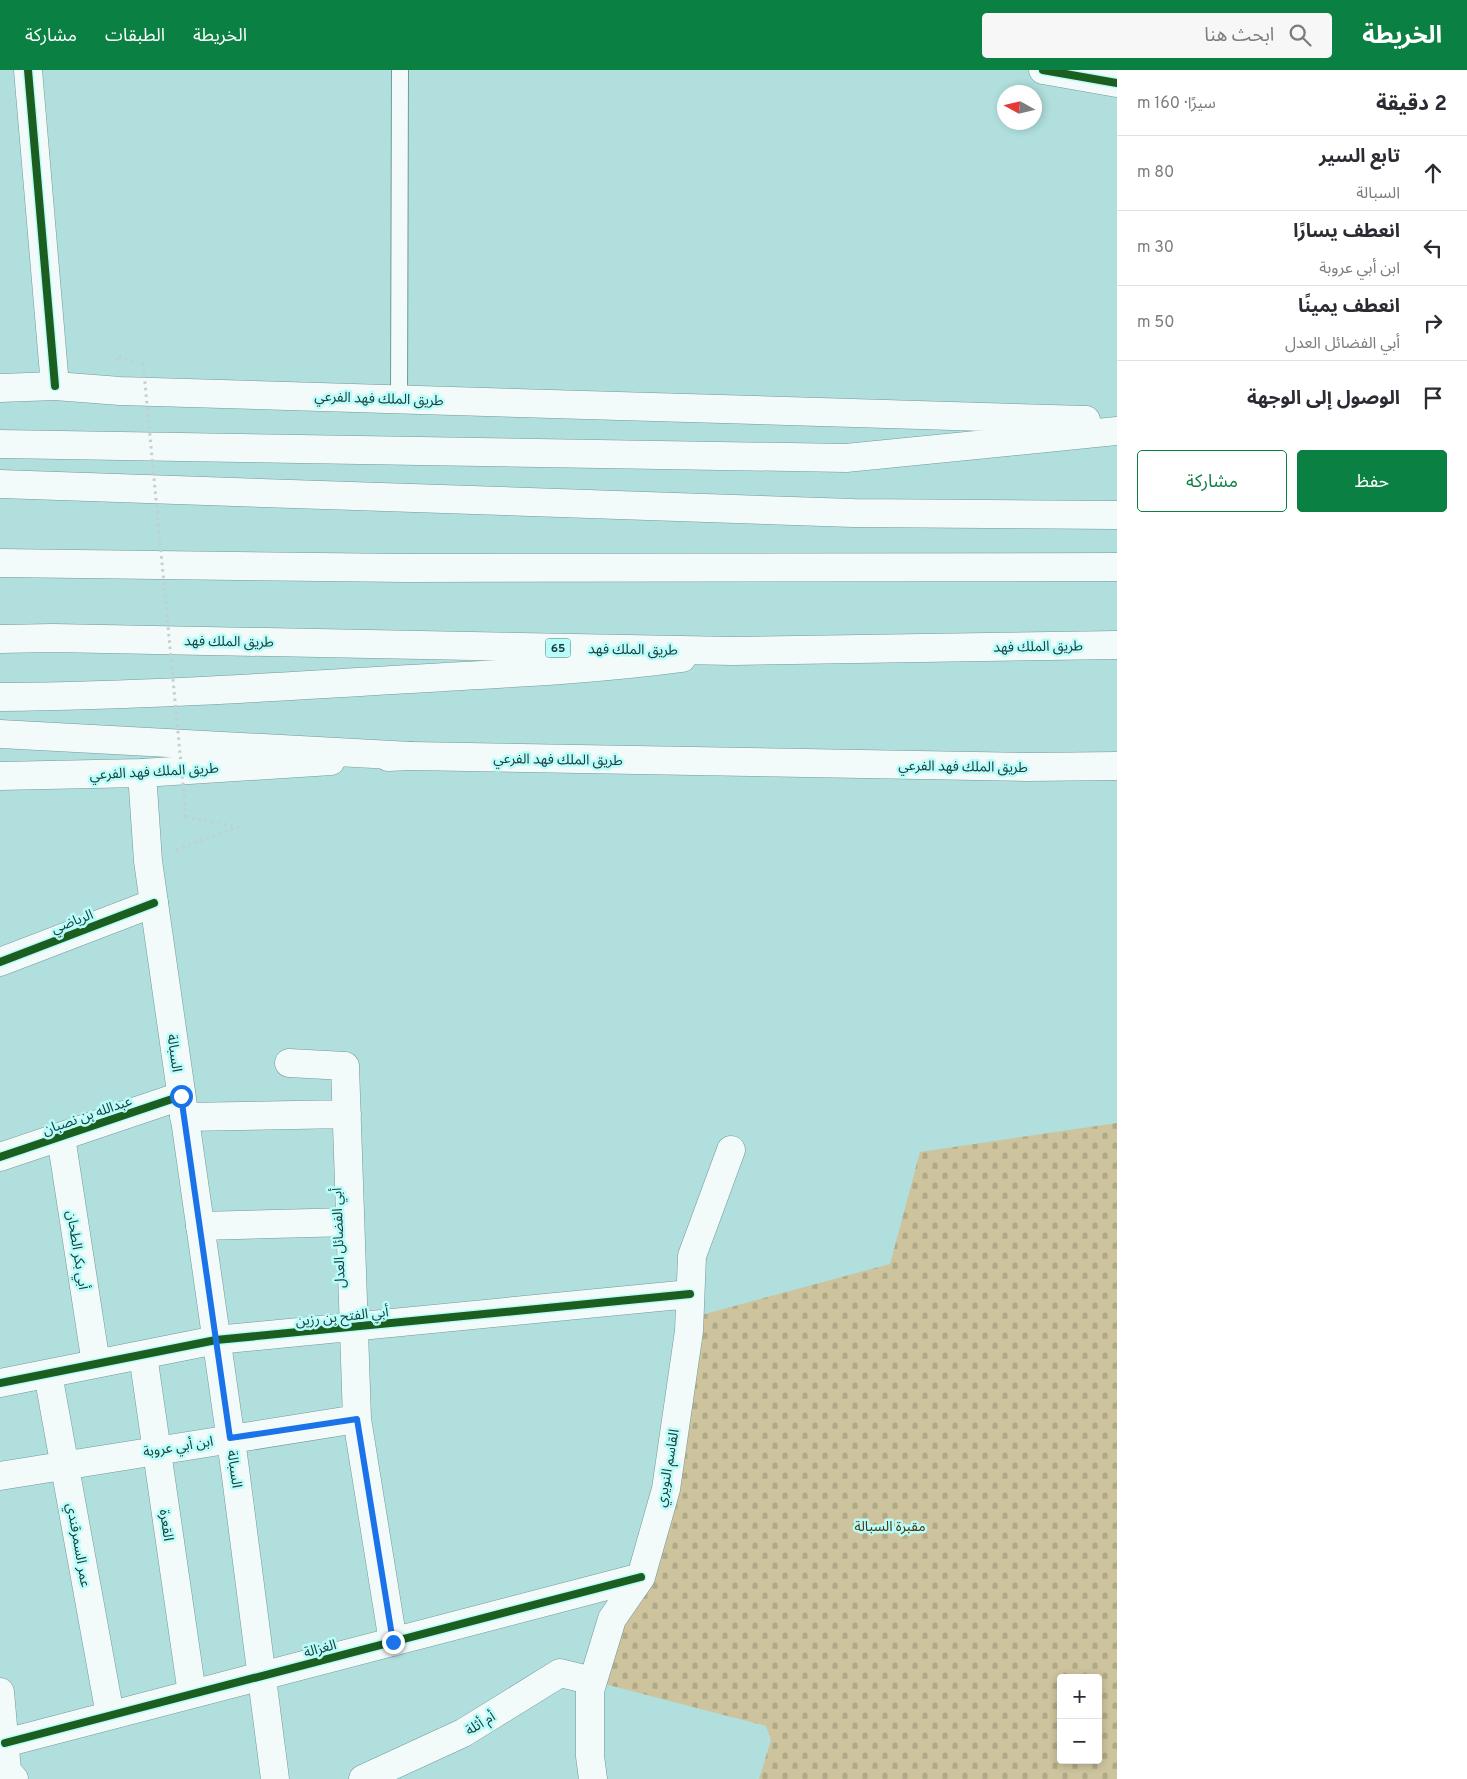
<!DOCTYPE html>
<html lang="ar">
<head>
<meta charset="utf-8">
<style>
  :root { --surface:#fff; --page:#f7f7f7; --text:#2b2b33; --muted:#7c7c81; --line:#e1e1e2; --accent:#0b8043 }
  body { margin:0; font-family:Overpass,"Noto Sans Arabic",sans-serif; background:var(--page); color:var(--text); direction:rtl }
  .controls { position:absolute; right:15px; bottom:15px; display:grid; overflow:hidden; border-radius:5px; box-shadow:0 2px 8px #0003 }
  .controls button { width:45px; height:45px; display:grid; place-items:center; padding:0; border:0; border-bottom:1px solid var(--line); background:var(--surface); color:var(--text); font:25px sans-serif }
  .compass { position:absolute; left:997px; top:15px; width:45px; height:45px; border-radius:50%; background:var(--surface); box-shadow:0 2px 8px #0003; rotate:278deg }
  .stop { position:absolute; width:15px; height:15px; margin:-11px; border:4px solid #1a73e8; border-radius:50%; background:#fff }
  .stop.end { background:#1a73e8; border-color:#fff; box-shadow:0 1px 5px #0008 }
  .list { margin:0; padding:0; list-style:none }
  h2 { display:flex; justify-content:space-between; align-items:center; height:65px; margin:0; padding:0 20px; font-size:21px }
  h2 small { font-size:16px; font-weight:400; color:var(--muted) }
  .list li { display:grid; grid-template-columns:32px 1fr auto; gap:15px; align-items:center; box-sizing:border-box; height:75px; padding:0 20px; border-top:1px solid var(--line) }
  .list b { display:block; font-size:19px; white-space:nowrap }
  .list p { margin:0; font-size:16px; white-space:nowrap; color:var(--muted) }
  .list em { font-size:16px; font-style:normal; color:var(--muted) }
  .actions { display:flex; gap:10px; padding:15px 20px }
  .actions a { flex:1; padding:11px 0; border:1px solid var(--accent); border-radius:5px; text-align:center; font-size:18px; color:var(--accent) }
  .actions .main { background:var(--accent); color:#fff }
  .icon { flex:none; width:28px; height:28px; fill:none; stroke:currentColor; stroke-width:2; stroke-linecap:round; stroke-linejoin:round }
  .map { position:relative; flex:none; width:1117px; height:1709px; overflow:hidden; direction:ltr }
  header { display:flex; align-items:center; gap:30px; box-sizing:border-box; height:70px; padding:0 25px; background:var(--accent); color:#fff }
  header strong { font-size:24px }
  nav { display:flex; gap:28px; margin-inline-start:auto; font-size:18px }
  .search { width:350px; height:45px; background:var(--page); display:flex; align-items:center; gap:12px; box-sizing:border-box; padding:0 18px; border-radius:5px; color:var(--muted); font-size:19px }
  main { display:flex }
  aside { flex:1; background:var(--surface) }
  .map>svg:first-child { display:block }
  .cemetery { fill:url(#cemetery-stones); fill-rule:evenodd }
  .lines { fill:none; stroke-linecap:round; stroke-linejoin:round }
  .lane-casing { stroke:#729998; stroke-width:18 }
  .street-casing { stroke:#729998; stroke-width:29 }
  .secondary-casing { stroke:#729998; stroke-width:29 }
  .primary-casing { stroke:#729998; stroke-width:29 }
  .highway-casing { stroke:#729998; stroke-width:29 }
  .path { stroke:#c2d0cf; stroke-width:3; stroke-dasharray:2.5 4; stroke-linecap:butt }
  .lane { stroke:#f3fafa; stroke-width:16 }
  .street { stroke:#f3fafa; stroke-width:28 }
  .secondary { stroke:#f3fafa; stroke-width:28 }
  .primary { stroke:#f3fafa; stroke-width:28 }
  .highway { stroke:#f3fafa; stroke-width:28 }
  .path-bridge { stroke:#c2d0cf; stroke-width:3; stroke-dasharray:2.5 4; stroke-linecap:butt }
  .cycleway-casing { stroke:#b9fdfa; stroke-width:11 }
  .cycleway { stroke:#1b5e20; stroke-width:8 }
  .route { stroke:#1a73e8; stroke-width:6 }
  .labels { text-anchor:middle; stroke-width:5; stroke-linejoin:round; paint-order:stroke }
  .shield { fill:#b9fdfa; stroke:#4a7977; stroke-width:1 }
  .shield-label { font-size:12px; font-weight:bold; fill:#1b403f }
  .street-label { font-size:14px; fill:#1b403f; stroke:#b9fdfa }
  .park-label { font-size:14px; fill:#4e3309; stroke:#b9fdfa }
</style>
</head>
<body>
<header>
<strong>الخريطة</strong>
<div class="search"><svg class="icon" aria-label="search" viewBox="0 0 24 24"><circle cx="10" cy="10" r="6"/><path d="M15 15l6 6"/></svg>ابحث هنا</div>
<nav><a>الخريطة</a><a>الطبقات</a><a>مشاركة</a></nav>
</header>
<main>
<aside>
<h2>2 دقيقة<small>سيرًا · 160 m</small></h2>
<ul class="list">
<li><svg class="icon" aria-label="ahead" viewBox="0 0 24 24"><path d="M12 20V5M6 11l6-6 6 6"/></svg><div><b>تابع السير</b><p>السبالة</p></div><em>80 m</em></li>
<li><svg class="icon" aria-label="left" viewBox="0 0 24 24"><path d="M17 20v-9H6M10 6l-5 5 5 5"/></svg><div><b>انعطف يسارًا</b><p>ابن أبي عروبة</p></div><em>30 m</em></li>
<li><svg class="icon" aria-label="right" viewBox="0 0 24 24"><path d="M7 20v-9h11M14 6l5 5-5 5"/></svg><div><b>انعطف يمينًا</b><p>أبي الفضائل العدل</p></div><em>50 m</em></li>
<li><svg class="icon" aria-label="arrive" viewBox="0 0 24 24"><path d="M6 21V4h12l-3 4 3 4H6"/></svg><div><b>الوصول إلى الوجهة</b></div></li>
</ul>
<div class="actions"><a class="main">حفظ</a><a>مشاركة</a></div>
</aside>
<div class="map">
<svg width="1117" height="1709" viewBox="0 0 1117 1709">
  <defs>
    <pattern id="cemetery-stones" width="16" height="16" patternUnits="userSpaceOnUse" patternTransform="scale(1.25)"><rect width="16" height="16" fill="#cdc49d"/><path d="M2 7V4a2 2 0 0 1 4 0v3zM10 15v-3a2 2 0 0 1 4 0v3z" fill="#afa988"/></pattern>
  </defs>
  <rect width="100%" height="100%" fill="#b0dfdd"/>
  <path class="cemetery" d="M1117,1053V1709H759L771,1670L766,1656L593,1611L641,1507L690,1248L890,1194L920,1082ZM1061,1608H1098V1690H1061Z"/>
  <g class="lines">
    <g class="lane-casing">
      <path id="lane" d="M399,329L400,0"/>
    </g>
    <g class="street-casing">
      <path id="street" d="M28,0L55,316
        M1043,0L1117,13
        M0,892L154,833
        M289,993L345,996L357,1349L393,1572
        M184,1047L347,1044
        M61,1067L96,1294
        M0,1087L181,1026
        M200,1156L350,1152
        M143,1285L192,1624
        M48,1304L110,1645
        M0,1313L216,1270L690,1224
        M0,1406L357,1349
        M0,1622L7,1701L14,1709
        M5,1673L641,1507
        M363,1709L463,1663L560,1603L593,1611
        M593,1709L590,1686V1621L612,1549L641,1507L666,1419L689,1261L692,1186L731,1080"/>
    </g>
    <g class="secondary-casing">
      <path id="secondary" d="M142,703L148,791L235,1399L275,1709"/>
    </g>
    <g class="primary-casing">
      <path id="primary" d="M0,318L55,316L120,321L1086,350
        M0,374L846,388L1117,361
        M0,627C131,626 262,618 392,610C489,604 586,601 682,588
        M388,687L411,686L1027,697L1117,696
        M0,706L142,703L331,691"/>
    </g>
    <g class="highway-casing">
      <path id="highway" d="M0,414L853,443L1117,445
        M0,493L406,498L1117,497
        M0,569L53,568L733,581L1117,575
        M0,664L411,686"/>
    </g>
    <path class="path" d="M116,291V287L135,291
      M176,780L238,757L186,747"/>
    <use href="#lane" class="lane"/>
    <use href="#street" class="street"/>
    <use href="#secondary" class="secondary"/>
    <use href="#primary" class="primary"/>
    <use href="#highway" class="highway"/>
    <path class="path-bridge" d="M143,292L186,747"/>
    <g class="cycleway-casing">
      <path id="cycleway" d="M28,0L55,316
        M1043,0L1117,13
        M0,892L154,833
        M0,1087L181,1026
        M0,1313L216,1270L690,1224
        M5,1673L641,1507"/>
    </g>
    <use href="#cycleway" class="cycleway"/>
  </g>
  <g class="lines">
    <path class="route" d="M181,1026L230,1368L357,1349L393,1572"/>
  </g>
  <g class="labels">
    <rect class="shield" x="545.5" y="568.5" width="25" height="19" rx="4"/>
    <g class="shield-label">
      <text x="558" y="582">65</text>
    </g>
    <g class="street-label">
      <text transform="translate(379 328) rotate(2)" y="5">طريق الملك فهد الفرعي</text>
      <text transform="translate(229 571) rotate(1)" y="5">طريق الملك فهد</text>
      <text transform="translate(1038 576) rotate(-1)" y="5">طريق الملك فهد</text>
      <text transform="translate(633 579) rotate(1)" y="5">طريق الملك فهد</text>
      <text transform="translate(558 689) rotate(1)" y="5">طريق الملك فهد الفرعي</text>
      <text transform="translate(963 696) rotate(1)" y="5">طريق الملك فهد الفرعي</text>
      <text transform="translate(154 701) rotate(-3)" y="5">طريق الملك فهد الفرعي</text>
      <text transform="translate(72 851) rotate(-21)" y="5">الرياضي</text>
      <text transform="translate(175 983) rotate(82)" y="5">السبالة</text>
      <text transform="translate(87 1045) rotate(-19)" y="5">عبدالله بن نصبان</text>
      <text transform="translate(338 1168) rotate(-92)" y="5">أبي الفضائل العدل</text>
      <text transform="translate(78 1180) rotate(81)" y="5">أبي بكر الطحان</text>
      <text transform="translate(342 1246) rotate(-6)" y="5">أبي الفتح بن رزين</text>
      <text transform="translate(178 1376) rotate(-9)" y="5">ابن أبي عروبة</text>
      <text transform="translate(667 1398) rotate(-80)" y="5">القاسم النويري</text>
      <text transform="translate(235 1399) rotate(82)" y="5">السبالة</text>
      <text transform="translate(167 1455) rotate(82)" y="5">القعرة</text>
      <text transform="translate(79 1475) rotate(80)" y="5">عمر السمرقندي</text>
      <text transform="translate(320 1578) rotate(-15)" y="5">الغزالة</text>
      <text transform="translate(480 1653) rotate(-31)" y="5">أم أثلة</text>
    </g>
    <g class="park-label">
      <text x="890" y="1461">مقبرة السبالة</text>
    </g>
  </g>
</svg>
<div class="controls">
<button>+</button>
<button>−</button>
</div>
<svg class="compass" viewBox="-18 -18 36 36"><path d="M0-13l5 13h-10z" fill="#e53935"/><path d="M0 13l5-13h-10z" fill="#7c7c81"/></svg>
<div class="stop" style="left:181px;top:1026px"></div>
<div class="stop end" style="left:393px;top:1572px"></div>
</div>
</main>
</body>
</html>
